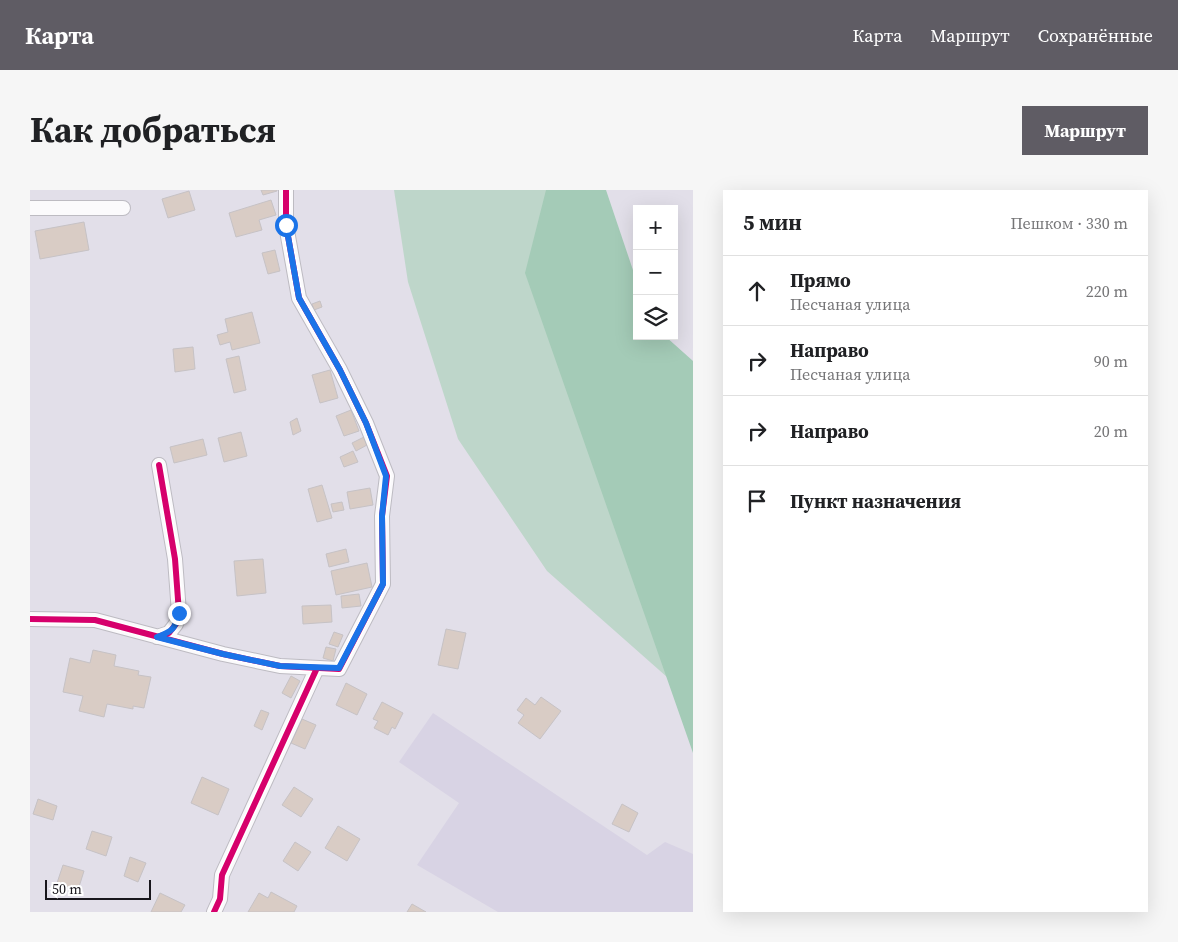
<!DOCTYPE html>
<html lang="ru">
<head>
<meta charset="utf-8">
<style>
  :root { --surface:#fff; --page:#f6f6f6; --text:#202124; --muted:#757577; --line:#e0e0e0; --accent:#5f5c64 }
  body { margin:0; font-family:"Source Serif 4",serif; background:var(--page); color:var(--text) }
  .controls { position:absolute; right:15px; top:15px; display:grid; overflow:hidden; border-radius:0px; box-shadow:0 5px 20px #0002 }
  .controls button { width:45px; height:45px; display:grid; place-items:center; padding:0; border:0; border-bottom:1px solid var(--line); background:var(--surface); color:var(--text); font:25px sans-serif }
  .scale { position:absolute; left:15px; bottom:12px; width:106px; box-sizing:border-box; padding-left:5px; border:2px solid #18161c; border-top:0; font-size:14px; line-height:18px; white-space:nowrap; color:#18161c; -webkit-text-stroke:4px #fff; paint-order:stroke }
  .stop { position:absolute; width:15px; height:15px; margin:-11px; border:4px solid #1a73e8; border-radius:50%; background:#fff }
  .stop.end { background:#1a73e8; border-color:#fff; box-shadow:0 1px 5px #0008 }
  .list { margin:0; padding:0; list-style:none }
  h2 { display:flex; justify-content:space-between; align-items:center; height:65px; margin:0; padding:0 20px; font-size:21px }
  h2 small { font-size:16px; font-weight:400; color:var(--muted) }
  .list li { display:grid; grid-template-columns:32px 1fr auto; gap:15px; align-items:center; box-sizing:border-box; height:70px; padding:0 20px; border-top:1px solid var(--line) }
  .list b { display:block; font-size:19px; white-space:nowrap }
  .list p { margin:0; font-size:16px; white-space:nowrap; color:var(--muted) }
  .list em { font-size:16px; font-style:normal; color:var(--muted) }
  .icon { flex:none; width:28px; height:28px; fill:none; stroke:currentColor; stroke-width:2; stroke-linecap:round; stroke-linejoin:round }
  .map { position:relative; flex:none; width:663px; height:722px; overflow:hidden; border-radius:0px }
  header { display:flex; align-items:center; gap:30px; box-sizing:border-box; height:70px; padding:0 25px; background:var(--accent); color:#fff }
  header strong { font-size:24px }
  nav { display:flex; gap:28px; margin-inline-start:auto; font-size:18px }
  .intro { display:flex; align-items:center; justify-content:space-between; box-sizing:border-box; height:120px; padding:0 30px }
  h1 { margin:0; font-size:35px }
  .button { padding:12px 22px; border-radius:0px; background:var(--accent); color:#fff; font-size:18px; font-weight:700 }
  main { display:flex; gap:30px; padding:0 30px }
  aside { flex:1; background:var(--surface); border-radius:0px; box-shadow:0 5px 20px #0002 }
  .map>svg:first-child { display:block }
  .built { fill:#d8d3e4 }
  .green { fill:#bed6ca }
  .forest { fill:#a4cbb7 }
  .building { fill:#d9ccc5; stroke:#c6c2c5 }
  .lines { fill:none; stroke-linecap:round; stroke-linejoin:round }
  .street-casing { stroke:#bdbbc2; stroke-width:16 }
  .street { stroke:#fbfafc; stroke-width:14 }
  .cycleway-casing { stroke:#fff; stroke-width:9 }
  .cycleway { stroke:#d6006c; stroke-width:6 }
  .route { stroke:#1a73e8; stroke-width:6 }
</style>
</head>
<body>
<header>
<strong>Карта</strong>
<nav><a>Карта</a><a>Маршрут</a><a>Сохранённые</a></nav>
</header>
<div class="intro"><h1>Как добраться</h1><a class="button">Маршрут</a></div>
<main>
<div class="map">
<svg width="663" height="722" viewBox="0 0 663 722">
  <rect width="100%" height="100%" fill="#e2dfe9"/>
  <path class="built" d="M403,523L617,665L635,652L663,664V722H468L387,675L429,613L369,572Z"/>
  <path class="green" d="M364,0H568L607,146H636L663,188V510L517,381L428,249L378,92Z"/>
  <path class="forest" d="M516,0H576L607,92V146H635L663,171V563L495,83Z"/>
  <path class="building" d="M231,0H247V1L233,5Z
    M159,1L165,20L138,28L132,9Z
    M241,10L246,25L229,30L232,40L206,47L199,23Z
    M54,32L59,60L10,69L5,41Z
    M245,60L250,81L238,84L232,63Z
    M290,111L292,117L284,120L282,114Z
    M222,122L230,153L202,160L200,152L190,155L187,145L198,142L195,129Z
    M163,157L165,179L145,182L143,159Z
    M209,166L216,200L204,203L196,169Z
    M300,180L308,208L290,213L282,185Z
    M321,220L329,241L314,246L306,226Z
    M267,228L271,241L263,245L260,232Z
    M211,242L217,266L194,272L188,248Z
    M334,247L337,255L326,261L322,253Z
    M173,249L177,265L144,273L140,257Z
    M323,261L328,272L314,277L310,267Z
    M292,295L302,328L287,332L278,299Z
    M340,298L343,315L320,319L317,302Z
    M312,312L314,320L303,322L301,314Z
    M316,359L319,372L299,377L296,364Z
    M233,369L236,403L207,406L204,371Z
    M337,373L342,397L306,405L301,381Z
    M329,404L331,416L312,418L311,406Z
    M301,415L302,432L273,434L272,416Z
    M416,439L436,443L428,479L408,475Z
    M304,442L313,445L308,457L299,454Z
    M296,457L306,459L303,471L293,468Z
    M63,460L86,465L84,476L109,481L108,485L121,487L114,518L103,516V519L77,514L74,527L49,521L53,506L33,502L40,468L60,473Z
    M261,486L270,491L261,508L252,503Z
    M316,493L337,504L327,525L306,515Z
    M511,507L531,521L510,549L488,533L494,525L487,520L496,508L505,515Z
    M352,512L373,523L365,539L362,537L358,545L344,538L348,531L343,529Z
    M231,520L239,523L232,540L224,536Z
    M272,529L286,535L275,559L261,553Z
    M172,587L199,599L188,625L161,613Z
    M264,597L283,609L271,627L252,615Z
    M8,609L27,616L23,630L3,624Z
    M592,614L608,623L599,642L582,634Z
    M308,636L330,649L317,671L295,658Z
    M62,641L82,647L76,666L56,659Z
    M265,652L281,662L268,681L253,671Z
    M100,667L116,673L108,692L94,686Z
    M33,675L54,681L48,700L27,693Z
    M241,702L267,716L264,722H218L229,703L238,708Z
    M130,703L155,715L151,722H121Z
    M382,714L396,722H377Z"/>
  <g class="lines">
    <g class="street-casing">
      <path id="street" d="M0,18H93
        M0,429L65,430L193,464L250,476L309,479L353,394L352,326L357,286L336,233L310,180L269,108L256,35V0
        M127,447L139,443L146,434L149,423L145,369L129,275
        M184,722L190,709L192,685L287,478"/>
    </g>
    <use href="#street" class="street"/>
    <g class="cycleway-casing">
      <path id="cycleway" d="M0,429L65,430L193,464L250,476L309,479L353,394L352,326L357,286L336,233L310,180L269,108L256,35V0
        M127,447L139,443L146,434L149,423L145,369L129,275
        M184,722L190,709L192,685L287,478"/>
    </g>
    <use href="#cycleway" class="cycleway"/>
  </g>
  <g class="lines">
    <path class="route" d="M149,423C145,439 143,441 127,447L193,464L250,476L309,478L353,394L352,326L356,286L336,233L310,180L269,108L256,35"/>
  </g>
</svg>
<div class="controls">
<button>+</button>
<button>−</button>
<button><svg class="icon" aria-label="layers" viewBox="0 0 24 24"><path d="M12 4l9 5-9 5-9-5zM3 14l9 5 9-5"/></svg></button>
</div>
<div class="scale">50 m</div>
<div class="stop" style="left:256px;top:35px"></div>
<div class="stop end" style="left:149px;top:423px"></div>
</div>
<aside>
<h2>5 мин<small>Пешком · 330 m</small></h2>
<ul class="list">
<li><svg class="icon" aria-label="ahead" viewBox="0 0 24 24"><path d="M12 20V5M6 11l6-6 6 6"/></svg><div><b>Прямо</b><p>Песчаная улица</p></div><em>220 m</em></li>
<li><svg class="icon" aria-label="right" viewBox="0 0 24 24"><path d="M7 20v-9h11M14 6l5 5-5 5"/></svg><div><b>Направо</b><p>Песчаная улица</p></div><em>90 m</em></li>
<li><svg class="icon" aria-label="right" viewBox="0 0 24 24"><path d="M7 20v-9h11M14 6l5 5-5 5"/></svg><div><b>Направо</b></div><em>20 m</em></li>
<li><svg class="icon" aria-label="arrive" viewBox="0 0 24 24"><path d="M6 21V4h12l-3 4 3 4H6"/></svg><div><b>Пункт назначения</b></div></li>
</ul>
</aside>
</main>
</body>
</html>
